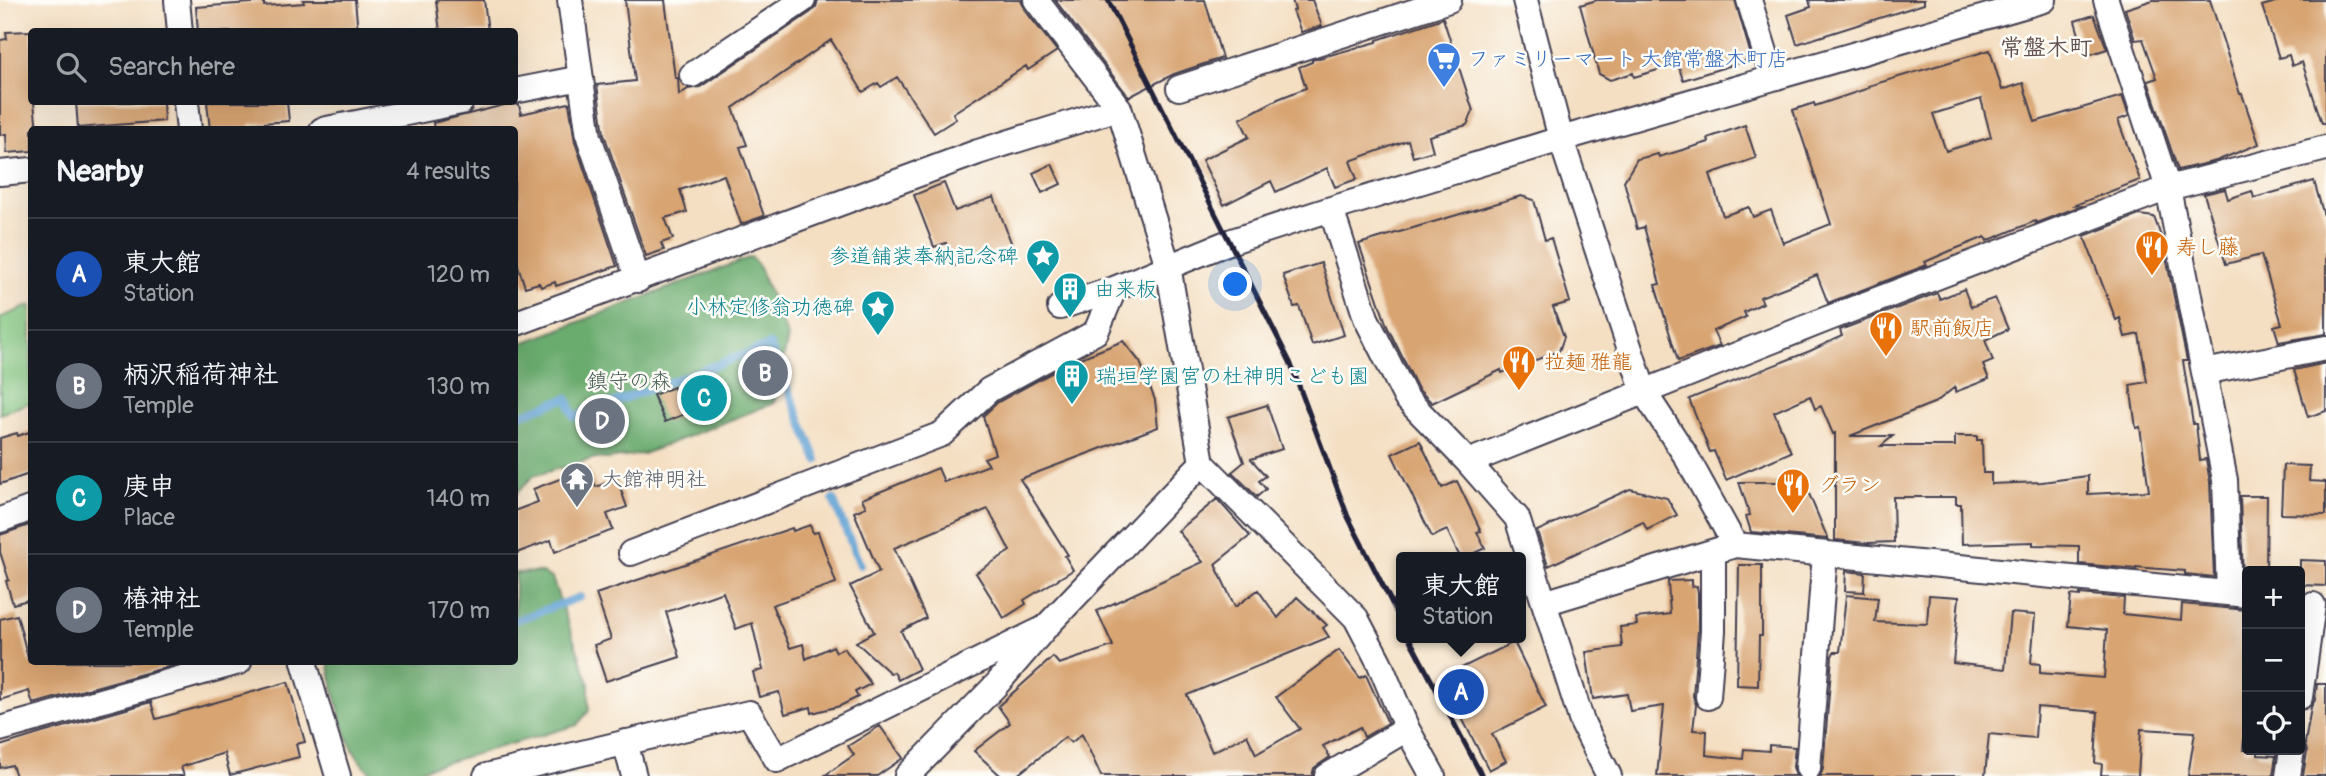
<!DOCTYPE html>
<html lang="en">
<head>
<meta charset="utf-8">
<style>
  :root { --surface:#171b24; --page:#20242c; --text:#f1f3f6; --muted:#9ea1a6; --line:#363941; --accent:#7c3aed }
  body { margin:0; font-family:Pangolin,"Klee One",sans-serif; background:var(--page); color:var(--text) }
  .controls { position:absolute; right:21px; bottom:21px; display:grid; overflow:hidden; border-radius:7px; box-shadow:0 7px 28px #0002 }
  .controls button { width:63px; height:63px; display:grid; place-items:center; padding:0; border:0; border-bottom:2px solid var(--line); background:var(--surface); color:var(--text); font:35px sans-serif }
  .you { position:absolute; left:1236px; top:285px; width:24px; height:24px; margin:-18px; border:5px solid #fff; border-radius:50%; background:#1a73e8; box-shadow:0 0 0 10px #1a73e833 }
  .badge { display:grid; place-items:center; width:46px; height:46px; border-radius:50%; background:var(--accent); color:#fff; font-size:23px; font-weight:700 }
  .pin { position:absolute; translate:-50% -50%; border:4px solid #fff; box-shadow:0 2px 7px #0006 }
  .popup { position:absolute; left:1396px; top:552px; width:130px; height:91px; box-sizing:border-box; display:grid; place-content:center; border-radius:7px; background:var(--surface); filter:drop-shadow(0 2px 5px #0005); font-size:23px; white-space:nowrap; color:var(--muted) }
  .popup b { font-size:26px; color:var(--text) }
  .popup::after { content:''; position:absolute; left:50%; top:100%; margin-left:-14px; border:14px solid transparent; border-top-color:var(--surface) }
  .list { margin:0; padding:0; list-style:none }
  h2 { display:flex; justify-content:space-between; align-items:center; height:91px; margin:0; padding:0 28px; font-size:30px }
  h2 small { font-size:23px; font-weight:400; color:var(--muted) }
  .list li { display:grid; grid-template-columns:46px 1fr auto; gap:21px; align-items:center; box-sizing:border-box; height:112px; padding:0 28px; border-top:2px solid var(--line) }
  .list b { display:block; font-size:26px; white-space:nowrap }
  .list p { margin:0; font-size:23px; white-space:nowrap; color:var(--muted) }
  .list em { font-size:23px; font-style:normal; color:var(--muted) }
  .icon { flex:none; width:38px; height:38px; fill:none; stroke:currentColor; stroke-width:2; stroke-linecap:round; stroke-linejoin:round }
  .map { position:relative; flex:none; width:2326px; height:776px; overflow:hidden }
  .search { position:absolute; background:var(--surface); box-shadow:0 7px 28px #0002; left:28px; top:28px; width:490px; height:77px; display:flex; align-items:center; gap:18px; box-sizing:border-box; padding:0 24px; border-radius:7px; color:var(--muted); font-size:26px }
  .panel { position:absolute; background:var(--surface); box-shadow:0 7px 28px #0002; left:28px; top:126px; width:490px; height:539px; border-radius:7px }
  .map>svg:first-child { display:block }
  .green { fill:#83c680; stroke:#52745e; stroke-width:2 }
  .forest { fill:#6aab6e; stroke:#466654; stroke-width:2 }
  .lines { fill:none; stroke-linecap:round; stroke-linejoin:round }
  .stream { stroke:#60a1d3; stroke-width:8 }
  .building { fill:#d8a472; fill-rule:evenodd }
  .minor-casing { stroke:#423e4f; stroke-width:28 }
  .minor { stroke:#fff; stroke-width:24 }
  .rail { stroke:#22223b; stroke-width:5 }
  .labels { text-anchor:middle; stroke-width:5; stroke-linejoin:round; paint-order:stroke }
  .shop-label { font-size:21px; fill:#366cbe; stroke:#fdfcf7; text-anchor:start }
  .food-label { font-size:21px; fill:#c56008; stroke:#fdfcf7; text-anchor:start }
  .culture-label { font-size:21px; fill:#0d838f; stroke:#fdfcf7; text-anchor:end }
  .park-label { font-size:21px; fill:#445b53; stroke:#fdfcf7 }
  .worship-label { font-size:21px; fill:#5b616d; stroke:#fdfcf7; text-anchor:start }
  .neighbourhood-label { font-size:23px; font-weight:bold; fill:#62504e; stroke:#fdfcf7 }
</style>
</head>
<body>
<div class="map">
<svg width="2326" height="776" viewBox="0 0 2326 776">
  <rect width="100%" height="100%" fill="#fdfcf7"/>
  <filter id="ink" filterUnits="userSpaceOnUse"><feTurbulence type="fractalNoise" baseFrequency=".0143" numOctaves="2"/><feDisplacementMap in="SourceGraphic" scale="14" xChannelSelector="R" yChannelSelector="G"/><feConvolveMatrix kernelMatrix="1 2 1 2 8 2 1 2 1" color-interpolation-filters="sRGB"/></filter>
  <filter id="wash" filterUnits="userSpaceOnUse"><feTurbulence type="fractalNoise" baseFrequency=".00686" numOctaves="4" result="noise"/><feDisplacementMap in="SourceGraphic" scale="28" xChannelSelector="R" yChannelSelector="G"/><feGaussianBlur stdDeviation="1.57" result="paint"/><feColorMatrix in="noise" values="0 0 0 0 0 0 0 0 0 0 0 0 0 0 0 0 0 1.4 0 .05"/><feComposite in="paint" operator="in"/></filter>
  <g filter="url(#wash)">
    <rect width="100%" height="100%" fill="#f4dfc3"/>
    <path class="green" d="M31,305V402L0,414V318Z"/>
    <path class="forest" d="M751,257L758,265L788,337L774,403L643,454L606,459L595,458L533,476L515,495V346Z
      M539,572L552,578L589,683V711L577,725L399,776C389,776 375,776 368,770C342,746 336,695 328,662H514L515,573Z"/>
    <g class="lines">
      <path class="stream" d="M514,417L567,398L574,417L770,345L817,460
        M833,499L860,565
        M514,621L580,597"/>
    </g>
    <g id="blocks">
      <path class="building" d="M303,0H355L358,32H198L196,7L264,2V6L304,3Z
        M436,0H484L488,32H440Z
        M625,0H665L675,78H678L679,95L688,89L700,87L811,12L816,7L818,0H1021L1024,9L1057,51L1028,70L1026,66L953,113L956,119L934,133L897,77L881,87L878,83L863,92L831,40L733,108L747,145L740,147L764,216L741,224L724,175L680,190L687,212L665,218L673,239L661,243L664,250L646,256L604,134L597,85L635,81Z
        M1055,0H1205L1222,58L1174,74L1129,97Z
        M1292,0H1312L1322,26L1301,32L1293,11L1295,10Z
        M1597,0H1735L1752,59L1683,80L1678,64L1634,77L1633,73L1610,80L1599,74L1580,5Z
        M1809,0H1924V4L1797,44L1788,15L1811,7Z
        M2153,0H2210L2240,94H2242L2259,144L2216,161L2178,170L2148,81L2157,78L2143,39L2135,40L2125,9Z
        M2282,0H2326V123H2322L2302,62L2292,66L2289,55L2279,58L2262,6Z
        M2094,15L2107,49L2085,56L2075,21Z
        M1443,18L1473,111L1467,125L1429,136L1433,151L1413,157L1408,140L1350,161L1357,179L1335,187L1327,168L1276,192L1271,181L1224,205L1202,160L1249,137L1240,119L1278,99L1306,88L1299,67L1312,62V60L1377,42V40Z
        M32,31V102H34L37,130H32V151L7,153L6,134L0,135V40L7,39L6,32Z
        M1990,50L2002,90L2023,83L2035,122L2122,96L2129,116L2118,120L2140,180L2075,205L2081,206L2036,223L2035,221L1987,241L1985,237L1950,251L1925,262L1927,265L1828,303L1817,275L1760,297L1763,303L1744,312L1746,317L1713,331L1720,346L1678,361L1655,285L1660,284L1644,227L1637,229L1624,181L1637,159L1658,154L1659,157L1709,142L1708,138L1745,125L1756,158L1710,174L1723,216L1749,207L1753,217L1771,210L1783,243L1831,224L1793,110L1814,103L1815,106L1869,88L1868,86ZM1981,99L1991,137L1946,151L1933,114Z
        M76,102H163L164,121L78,128Z
        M207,102H287L289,121L250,124V127L210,130Z
        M569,103L575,142L617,266L556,286L555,282L541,287L539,283L525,287L514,253V130H434L433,123L508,104L519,105L521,114Z
        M1052,164L1061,184L1042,193L1033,173Z
        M2314,181L2326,223V334L2279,342L2274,326L2282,324L2261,255L2226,264L2204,194L2225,189L2228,199L2252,191L2254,198Z
        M944,183L955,211L994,197L1012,245L954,266L946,243L934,247L914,195Z
        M1521,196L1534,200L1545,240L1551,238L1570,302L1553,307L1564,337L1559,351L1502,373L1501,370L1432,403L1418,389L1387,326L1359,244Z
        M2139,215L2154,217L2163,242L2187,361H2183L2193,424H2196L2200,460L2206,459L2210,482L2214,577L2185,574V571L2136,567V569L2079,564V546L2033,545V542L1962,544L1961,504H1956V497H1893L1894,542L1867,543L1835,540V433L1833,434L1821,406L1815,409L1810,396L1774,412L1791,452L1726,480L1714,451L1710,452L1689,399L1810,351L1842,336L1840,330L1937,293L1940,299L1964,289L1971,307L1995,298L2008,329L1985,340L1993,361L1983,365L1989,379L1955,392V387L1936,402L1850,436H1893L1881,446H1955V436H1977V440H1982L1983,473H1991V484L2042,482L2088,476V494L2149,491L2140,427L2136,428L2130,385L2147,382L2139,334L2125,337L2120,318L2116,320L2084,236Z
        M1321,263L1344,335L1312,345L1299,306L1294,307L1283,275Z
        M1123,341L1140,362L1155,400L1158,427L1020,479L1068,555L1065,556L1073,570L1024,600L1026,604L1004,618L976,573L1010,551L988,509L894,548L926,618L901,631L919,669L898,680L894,672L890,673L856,642L874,632L850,586L879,572L854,512L866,507L862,499L938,468L944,482L989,465L984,458L995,454L983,416L998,402L1073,361Z
        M2326,363V411L2308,417L2294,370Z
        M674,387L685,414L665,422L653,395Z
        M1267,405L1282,449L1251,459L1266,476L1259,481L1266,489L1257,497L1232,472L1244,462L1228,417Z
        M32,431V473L0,484V438L17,433L18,436Z
        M1420,441L1442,488L1457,481L1481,531L1477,532L1485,548L1466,557H1460L1447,530L1432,537L1392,454Z
        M2283,465L2310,466L2309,481L2326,482V515L2281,514Z
        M589,468L596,487L617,479L627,507L607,514L613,530L555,552L551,540L514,554V511L538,502L533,489Z
        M1739,482H1804L1828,539L1751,532L1746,516L1750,515Z
        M1630,489L1667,498L1677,515L1647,530L1643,522L1548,566L1537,531Z
        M2240,496H2267L2266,571H2247V580H2243Z
        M1217,499L1250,536L1215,564L1235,607L1258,590L1278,618L1297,597L1327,625L1323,628L1329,637L1187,695L1212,752L1247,735L1256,754L1300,729L1276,697L1339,650L1360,678L1366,675L1388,723L1364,737L1360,727L1323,746L1330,757L1314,768L1312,776H1101L1082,734L1071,743L1065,737L1016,776H1001L974,751L1010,723L998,706L1053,657L1059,664L1113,646L1097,611L1203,562L1178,531Z
        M32,524V599L13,604L6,581L9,580L0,552V535Z
        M810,525L813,533L818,532L836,583L772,605L790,648L803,644L806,659L833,646L836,652L844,648L871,684L855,692L858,697L840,706L812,713L811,707L785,714L779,692L759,697L753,672L763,670L752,623L736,629L723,592L666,612L680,657L606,681L594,645L611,639L596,594L792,528L793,531Z
        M2300,560L2326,561V586L2300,585Z
        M1739,565H1762V636H1759L1758,686L1737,685Z
        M1846,571L1865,573L1864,592L1845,591Z
        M1692,580V587L1697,586L1698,593V630L1693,696L1696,705L1693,730L1707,731L1706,755L1743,759L1744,749L1769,751V745L1795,747L1793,767L1796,776H1657L1664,706L1630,711L1627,694L1593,699L1586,652L1622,647L1620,627L1637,625L1636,618L1670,614L1668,581Z
        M2080,594L2124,598L2123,614L2181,620L2182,604L2247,610V712L2243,750H2258V755L2276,756L2273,776H2188L2195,732L2141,729L2138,776L2101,775L2102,764L2095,763L2098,712L2037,707L2035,738L1989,734L1985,776H1820L1823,769L1832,656L1834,652H1840L1846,595L1878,598L1875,622L1927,624L1929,595L1959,597L1953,663L2005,669L2010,613L2035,615L2031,663L2040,664V673L2104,678L2107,630L2068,626L2071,595L2080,596Z
        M17,615L29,662H186L33,704L29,691L0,700V619Z
        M1514,642L1546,707L1492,734L1506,761L1489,770L1441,678Z
        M288,682L305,742L296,744L299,757L230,775L224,753L181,767L184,776H16L12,765L0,768V746L42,733L151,702L156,719Z
        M2317,684H2326V776H2303L2307,752L2305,743L2311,707L2315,700Z
        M880,726L903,758L877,776H824L854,755L848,746Z"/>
    </g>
  </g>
  <g filter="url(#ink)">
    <use href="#blocks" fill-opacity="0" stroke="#423e4f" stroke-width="2"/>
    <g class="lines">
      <g class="minor-casing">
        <path id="minor" d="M177,0L180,32
          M570,0L589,137L638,280
          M1036,0L1119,108L1168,266L1202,463L1356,618L1379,662L1407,729L1433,776
          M1525,0L1561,139L1644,392L1686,456L1735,545
          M1749,0L1773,78
          M2106,0L2168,188L2225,480L2229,593
          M692,75L803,0
          M1179,88L1449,0
          M514,91L581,78
          M186,102L189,130
          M322,130L461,102
          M0,173L32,170
          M1331,209L1366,318L1406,398L1468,462L1517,518L1582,722L1609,776
          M1060,307L1114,289L1229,242L1331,209L1561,139L2044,0
          M514,324L978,152L1119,108
          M2204,372L2326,348
          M1468,462L1827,319L2168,188L2326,148
          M0,520L32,508
          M631,553L942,434L989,390L1096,332L1114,289
          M1544,603L1735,545L2247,595
          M304,662L338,776
          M1708,697L1713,631V552
          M2300,697L2313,605
          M0,729L239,662
          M625,742L634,776
          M1808,768L1825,554
          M486,776L749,713L777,760L1045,628
          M907,776L997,684L1045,628L1202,463
          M1327,776L1407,729
          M2288,776L2292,750"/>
      </g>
      <use href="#minor" class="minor"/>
      <path class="rail" d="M1108,0L1290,362L1348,517L1402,623
        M1409,638L1482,776"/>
    </g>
  </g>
  <defs>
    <g id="supermarket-pin" transform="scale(1.75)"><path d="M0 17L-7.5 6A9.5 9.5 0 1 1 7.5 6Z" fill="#3f7fe0" stroke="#fdfcf7"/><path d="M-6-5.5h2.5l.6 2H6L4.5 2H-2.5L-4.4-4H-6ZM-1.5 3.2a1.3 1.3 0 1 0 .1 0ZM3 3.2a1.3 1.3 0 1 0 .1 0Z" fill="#fff"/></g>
    <g id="restaurant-pin" transform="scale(1.75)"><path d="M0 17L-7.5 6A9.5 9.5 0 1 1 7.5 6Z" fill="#e8710a" stroke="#fdfcf7"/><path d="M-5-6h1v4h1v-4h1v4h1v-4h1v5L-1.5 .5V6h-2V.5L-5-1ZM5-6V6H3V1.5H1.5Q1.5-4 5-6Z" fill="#fff"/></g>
    <g id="sight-pin" transform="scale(1.75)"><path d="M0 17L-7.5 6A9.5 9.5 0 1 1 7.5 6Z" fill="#0f9aa8" stroke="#fdfcf7"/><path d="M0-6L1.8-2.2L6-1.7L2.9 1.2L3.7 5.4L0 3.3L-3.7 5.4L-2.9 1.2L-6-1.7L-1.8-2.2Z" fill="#fff"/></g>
    <g id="building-pin" transform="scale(1.75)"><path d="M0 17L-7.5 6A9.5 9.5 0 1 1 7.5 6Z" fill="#0f9aa8" stroke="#fdfcf7"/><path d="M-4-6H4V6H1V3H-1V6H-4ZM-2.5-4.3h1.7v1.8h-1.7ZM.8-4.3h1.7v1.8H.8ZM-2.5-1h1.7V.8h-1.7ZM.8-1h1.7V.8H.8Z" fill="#fff"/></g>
    <g id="temple-pin" transform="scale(1.75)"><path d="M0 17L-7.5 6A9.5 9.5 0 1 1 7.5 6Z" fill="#6b7280" stroke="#fdfcf7"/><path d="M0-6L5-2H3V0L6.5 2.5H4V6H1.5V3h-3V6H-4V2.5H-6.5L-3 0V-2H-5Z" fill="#fff"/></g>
  </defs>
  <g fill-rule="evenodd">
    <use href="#supermarket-pin" x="1444" y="59"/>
    <use href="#restaurant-pin" x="2152" y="247"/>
    <use href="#sight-pin" x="1043" y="256"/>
    <use href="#building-pin" x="1070" y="289"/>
    <use href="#sight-pin" x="878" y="307"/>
    <use href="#restaurant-pin" x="1886" y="328"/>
    <use href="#restaurant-pin" x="1519" y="362"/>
    <use href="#building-pin" x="1072" y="376"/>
    <use href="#temple-pin" x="577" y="479"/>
    <use href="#restaurant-pin" x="1793" y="485"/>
  </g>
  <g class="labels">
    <g class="shop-label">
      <text x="1468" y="66">ファミリーマート 大館常盤木町店</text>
    </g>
    <g class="food-label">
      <text x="2176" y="254">寿し藤</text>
      <text x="1910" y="335">駅前飯店</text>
      <text x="1544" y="369">拉麺 雅龍</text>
      <text x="1818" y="492">グラン</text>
    </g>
    <g class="culture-label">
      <text x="1018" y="263">参道舗装奉納記念碑</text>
      <text x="1094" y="296" text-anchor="start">由来板</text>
      <text x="854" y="314">小林定修翁功徳碑</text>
      <text x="1096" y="383" text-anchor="start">瑞垣学園宮の杜神明こども園</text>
    </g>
    <g class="park-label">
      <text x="629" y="388">鎮守の森</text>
    </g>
    <g class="worship-label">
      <text x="602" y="486">大館神明社</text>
    </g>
    <g class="neighbourhood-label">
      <text x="2046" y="55">常盤木町</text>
    </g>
  </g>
</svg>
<div class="controls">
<button>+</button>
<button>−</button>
<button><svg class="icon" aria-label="locate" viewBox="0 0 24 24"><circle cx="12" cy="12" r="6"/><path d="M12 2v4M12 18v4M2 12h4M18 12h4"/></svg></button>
</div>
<div class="you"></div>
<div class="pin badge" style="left:1461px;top:692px;background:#1a4fb4">A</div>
<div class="popup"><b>東大館</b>Station</div>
<div class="pin badge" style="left:765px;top:373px;background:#6b7280">B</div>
<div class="pin badge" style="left:704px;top:398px;background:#0f9aa8">C</div>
<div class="pin badge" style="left:602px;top:421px;background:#6b7280">D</div>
<div class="search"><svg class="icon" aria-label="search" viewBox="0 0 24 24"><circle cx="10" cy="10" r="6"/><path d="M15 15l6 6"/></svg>Search here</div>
<section class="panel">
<h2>Nearby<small>4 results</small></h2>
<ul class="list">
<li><span class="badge" style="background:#1a4fb4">A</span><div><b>東大館</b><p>Station</p></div><em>120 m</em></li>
<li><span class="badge" style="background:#6b7280">B</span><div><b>柄沢稲荷神社</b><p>Temple</p></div><em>130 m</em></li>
<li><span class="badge" style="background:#0f9aa8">C</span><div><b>庚申</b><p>Place</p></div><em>140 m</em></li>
<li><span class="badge" style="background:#6b7280">D</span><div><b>椿神社</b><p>Temple</p></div><em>170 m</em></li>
</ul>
</section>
</div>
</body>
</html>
